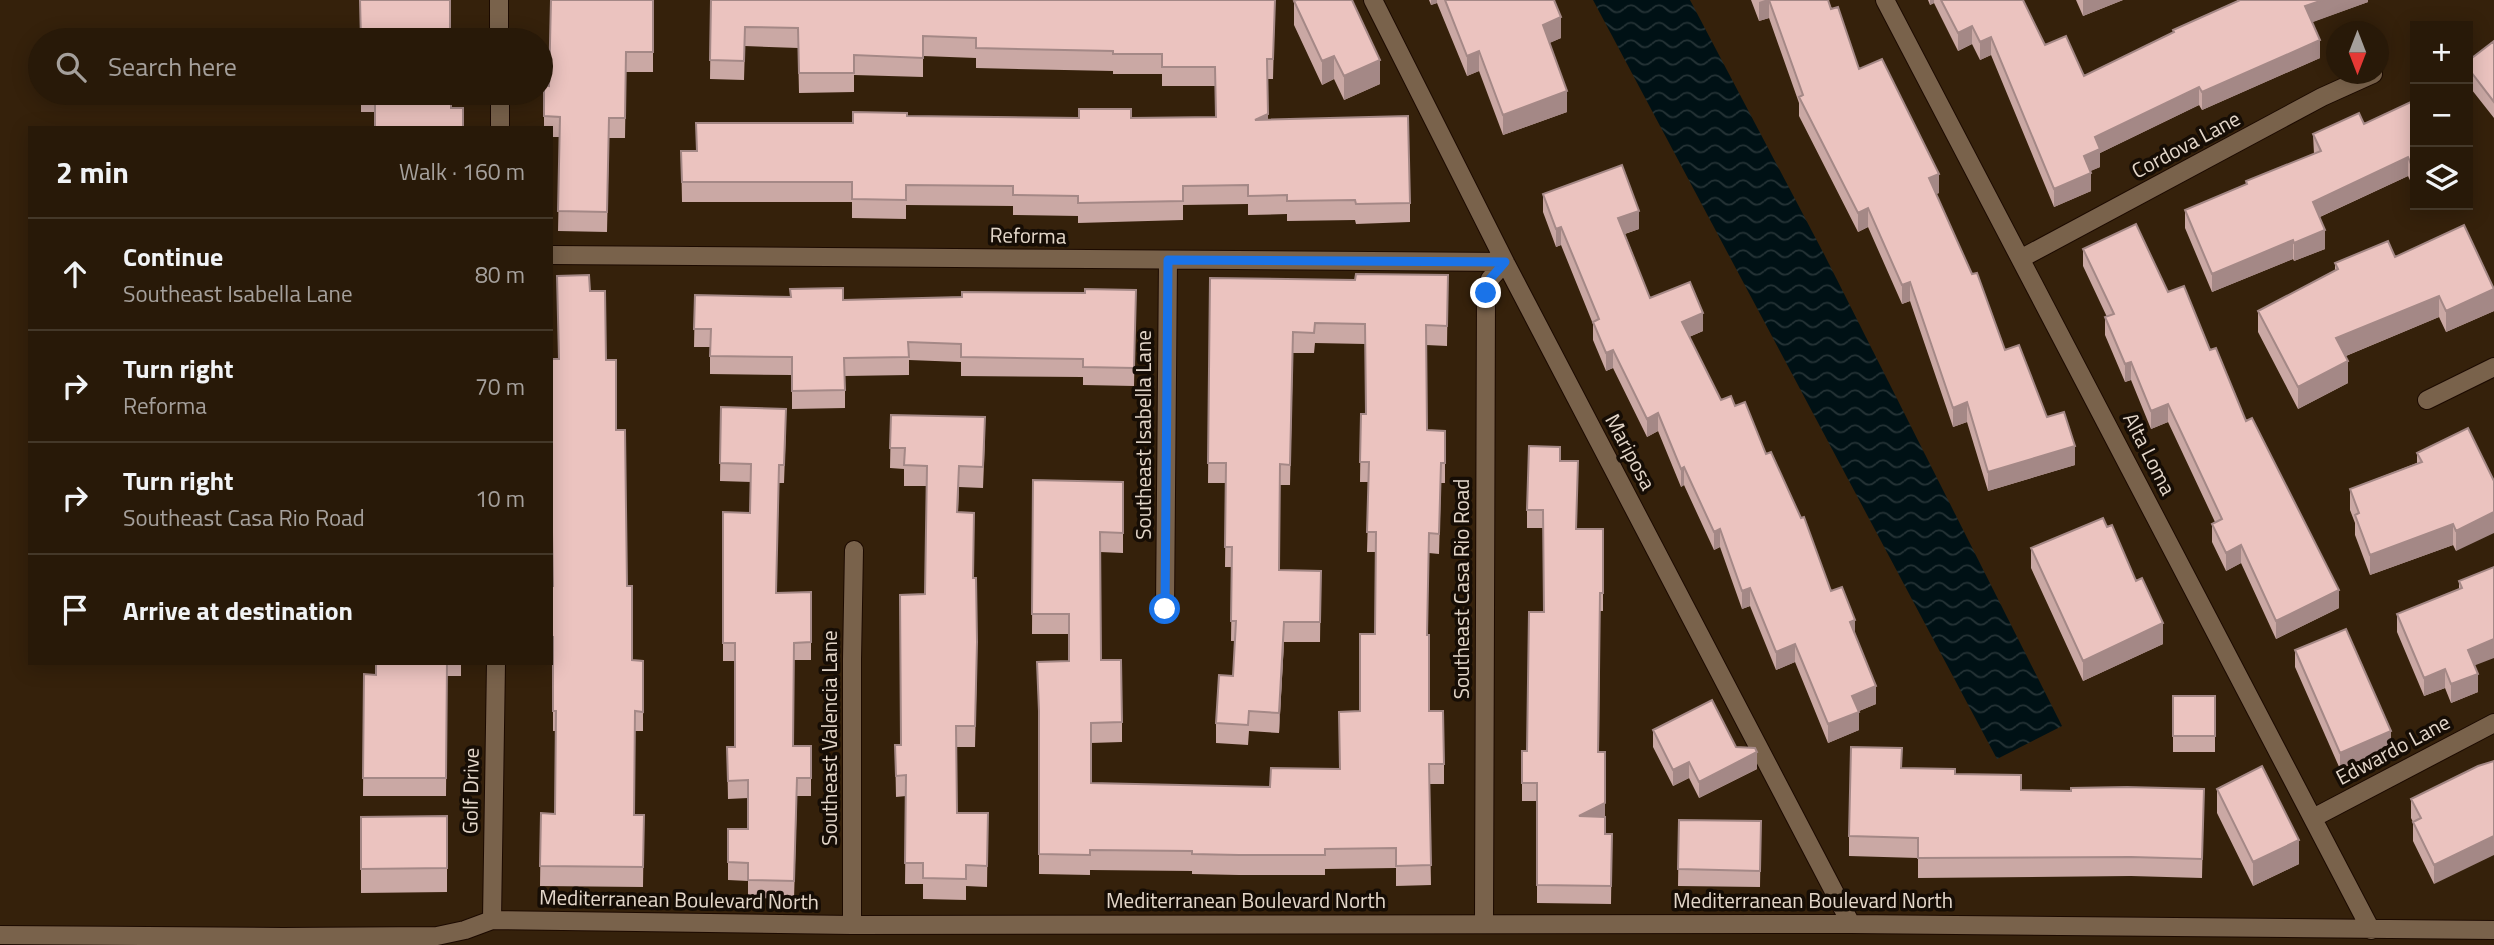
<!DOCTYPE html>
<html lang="en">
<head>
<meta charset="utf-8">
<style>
  :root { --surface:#281908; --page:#342616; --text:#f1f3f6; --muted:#a5a09c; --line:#443829 }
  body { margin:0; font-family:"Titillium Web",sans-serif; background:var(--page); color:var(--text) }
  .controls { position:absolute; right:21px; top:21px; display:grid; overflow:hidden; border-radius:0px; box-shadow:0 4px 18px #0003 }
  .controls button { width:63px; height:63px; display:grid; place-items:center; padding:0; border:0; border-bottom:2px solid var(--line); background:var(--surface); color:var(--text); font:35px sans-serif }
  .compass { position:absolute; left:2326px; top:21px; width:63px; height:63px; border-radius:50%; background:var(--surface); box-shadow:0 4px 18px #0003; rotate:180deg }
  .stop { position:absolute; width:21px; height:21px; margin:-16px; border:5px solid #1a73e8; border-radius:50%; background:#fff }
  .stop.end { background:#1a73e8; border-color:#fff; box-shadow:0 2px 7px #0008 }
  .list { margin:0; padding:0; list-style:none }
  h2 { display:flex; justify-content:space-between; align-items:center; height:91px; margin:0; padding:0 28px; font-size:30px }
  h2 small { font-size:23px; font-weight:400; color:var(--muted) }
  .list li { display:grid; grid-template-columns:46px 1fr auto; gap:21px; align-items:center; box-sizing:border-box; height:112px; padding:0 28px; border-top:2px solid var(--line) }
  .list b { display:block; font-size:26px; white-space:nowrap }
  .list p { margin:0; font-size:23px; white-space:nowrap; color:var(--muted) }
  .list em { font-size:23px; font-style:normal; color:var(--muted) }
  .icon { flex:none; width:38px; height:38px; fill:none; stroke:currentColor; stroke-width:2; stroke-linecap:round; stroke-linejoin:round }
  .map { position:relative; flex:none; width:2494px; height:945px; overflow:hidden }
  .search { position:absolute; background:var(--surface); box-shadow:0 4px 18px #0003; left:28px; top:28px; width:525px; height:77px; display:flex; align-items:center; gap:18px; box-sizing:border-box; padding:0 24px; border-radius:38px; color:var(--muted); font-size:26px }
  .panel { position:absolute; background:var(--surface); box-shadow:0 4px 18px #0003; left:28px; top:126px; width:525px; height:539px; border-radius:0px }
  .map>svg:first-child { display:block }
  .water { fill:url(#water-waves) }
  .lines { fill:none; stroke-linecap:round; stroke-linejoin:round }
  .minor-casing { stroke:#1c0a00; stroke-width:20 }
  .minor { stroke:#79624b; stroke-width:18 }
  .wall { fill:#caa8a4 }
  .shaded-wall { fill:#a48886 }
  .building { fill:#ebc3bf; stroke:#a48886; stroke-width:2 }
  .route { stroke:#1a73e8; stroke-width:9 }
  .labels { text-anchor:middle; stroke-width:7; stroke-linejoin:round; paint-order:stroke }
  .street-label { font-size:21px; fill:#e4d7ca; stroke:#160d05 }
</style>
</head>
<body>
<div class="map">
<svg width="2494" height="945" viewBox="0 0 2494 945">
  <defs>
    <pattern id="water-waves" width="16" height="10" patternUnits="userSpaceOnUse" patternTransform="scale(1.75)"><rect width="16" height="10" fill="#001115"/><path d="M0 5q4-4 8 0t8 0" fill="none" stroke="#253336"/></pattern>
  </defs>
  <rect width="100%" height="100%" fill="#35210b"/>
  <path class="water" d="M1593,0H1690L1825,256L2062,726L1997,759Z"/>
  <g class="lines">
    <g class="minor-casing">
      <path id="minor" d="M499,0V40
        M1373,0L1505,262L1851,924
        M1885,0L2371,930
        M500,93V128
        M551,255L1505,262
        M2022,258L2322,97L2373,74
        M2427,400L2494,367
        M1165,609L1168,260
        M2313,818L2494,723
        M492,920L496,663
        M1484,923L1486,293L1490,279L1505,262
        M852,925V659L854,550
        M0,935L283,937L437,936L465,930L492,920L852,925L1851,924L2494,930"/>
    </g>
    <use href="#minor" class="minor"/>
  </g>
  <path class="wall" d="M653,0V72H626L625,138H609L607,232L558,231L560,137H551V128H544V85L549,86Z
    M711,0H1275L1273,79H1267L1268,119L1410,203V222L1356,224L1355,220L1287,221V214L1248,215V204L1183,205V220L1078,223V216L1013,215V206L906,205V219L852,218V202H682L681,151H696L853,123L907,116L1131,118L1215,117V86H1162V74H1113V71L976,68V58L923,56V77L854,75V92L799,93L798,48L745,46L744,80L710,79Z
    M1429,0H1554L1561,38L1549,43L1567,112L1503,135L1479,71L1467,76L1437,3L1431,5Z
    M1751,0H1828L1859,69L1939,193L1936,194L2005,350L2075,465L1988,491L1967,422L1953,427L1910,301L1902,304L1868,227L1858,232L1799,116V103L1769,18L1759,21Z
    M1928,0H2023L2045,45L2084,76L2173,33V30L2237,1V0H2368V2L2312,22L2320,58L2202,110L2199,105L2100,153V167L2090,171L2091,191L2054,207L1991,55L1980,60L1972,44L1958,51L1934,3L1930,5Z
    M2076,0H2123L2083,16Z
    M1294,1L1380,84L1344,100L1334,79L1322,85L1294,25Z
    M2494,41V118L2468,85V61Z
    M361,93H451L375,112H361Z
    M2415,100V191L2408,176L2320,217L2325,249L2294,261L2293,259L2212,292L2185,228V210L2246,184V181L2314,154L2313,134L2364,124Z
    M1543,194L1639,229L1625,234L1650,298L1703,331L1689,337L1721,400L1735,406L1766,454L1831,591L1855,634L1876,704L1859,711V730L1828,743L1795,662L1776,670L1750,606L1742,609L1720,547L1714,550L1684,485L1681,487L1658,431L1647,437L1613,368L1606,371L1593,340V324L1561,245L1556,247L1543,212Z
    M2083,249L2168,292L2210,350L2339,608L2276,639L2241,563L2226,571L2212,542V524L2215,522L2168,422L2151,429L2131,380L2125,382L2105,335V317H2107L2083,266Z
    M2395,257L2494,311L2446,332L2439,317L2346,356L2348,383L2298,409L2258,332V311L2335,271V263Z
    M1448,275L1447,346L1426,345L1427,430L1445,431V483H1441L1439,554L1429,553L1427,635L1429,711L1444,764V784H1429L1431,885L1396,886V868L1325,869V875H1239L1192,874V871L1090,870V875L1039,874V729L1037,662L1069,661V634H1032L1033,480L1123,482V553L1100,552L1101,660L1122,722V742L1091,743V783L1270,787L1339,769L1360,711L1375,634L1376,552H1367L1369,482H1360L1361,414H1365V344L1315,343L1314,353H1293L1290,485H1280L1279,570L1321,571L1320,642H1284L1279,733L1249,731L1248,745L1216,743V723L1233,676L1235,641H1231L1232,567H1225L1226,483H1208L1210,278L1355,280Z
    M1136,290L1134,386L1083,385V377L961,376V362L909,360V375L845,376V408L792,409V375L710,374V347H694L695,295L843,300L1085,293Z
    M590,291L606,360L616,430L632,660L643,661V731H635L634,815H644L643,887L540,886L541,813L555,814V731H553V656H551V586H553L559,359Z
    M721,407L786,427L784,483H779L776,593L811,592V660H794V746L811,778V796H797L794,899L748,898V881L728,880V829H748V798L728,799L727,747H735V661H723V512L750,513L751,482L720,481Z
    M891,415L985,438L983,488L959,487L958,512L974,578L977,663L975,747H957V813H988L987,887L966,886V900L923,899V884H905L906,796L896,797L895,745H901L925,594L927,486H904V469L890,468Z
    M2417,453L2494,481L2456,551L2453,545L2370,575L2355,535V523L2350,510V489L2417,463Z
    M1560,461L1576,529H1603V611H1600L1599,752L1605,834H1612L1611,904L1537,903V801H1522V751H1527L1543,612V528H1527V510Z
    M2107,527L2163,644L2083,681L2031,568V548Z
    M2494,567L2475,665L2478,692L2451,703L2445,688L2424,696L2397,632V614L2459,589V581Z
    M2295,650L2391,747L2340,769L2295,667Z
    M376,663H461V676H447L446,796H363L364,674L376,675Z
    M2173,696H2215V752H2173Z
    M1653,730L1736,747L1757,769L1699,798L1689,778L1673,786L1653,747Z
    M2478,766L2434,884L2413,841V822L2411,818V799Z
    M1902,768L1955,774L2021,790L2071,791L2204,789L2202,878L2131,876L1918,878V858L1849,856V836Z
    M2217,789L2299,864L2253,886L2217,813Z
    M447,816V892L361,893V817Z
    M1679,820L1761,821L1760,887L1678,886Z"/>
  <path class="shaded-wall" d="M1431,0H1437V3L1431,5Z
    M1765,0H1769V18L1759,21V2Z
    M1930,0H1934V3L1930,5Z
    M2083,0H2123L2083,16Z
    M2323,0H2368V2L2305,25V6Z
    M1561,17V38L1543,46V25Z
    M1972,26V44L1958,51V33Z
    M1991,37V55L1980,60V42Z
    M2320,40V58L2202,110V92Z
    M1479,51V71L1467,76V56Z
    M1334,56V79L1322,85V61Z
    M1380,60V84L1344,100V76Z
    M2199,87V105L2100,153V167L2084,174V156L2095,137Z
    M1567,91V112L1503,135V115Z
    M1268,114V134L1255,120Z
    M2408,157V176L2313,220V202Z
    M2471,168V186L2468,188V170Z
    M2091,173V191L2054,207V189Z
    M1939,174V193L1929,197V178Z
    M2424,205H2433L2424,209Z
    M1868,208V227L1858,232V213Z
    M1639,211V229L1618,236V218Z
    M1561,227V245L1556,247V229Z
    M2325,230V249L2294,261V243Z
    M2293,240V259L2212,292V274Z
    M1910,282V301L1902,304V285Z
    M2494,289V311L2446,332V311Z
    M2439,296V317L2336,360V338Z
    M1703,313V331L1682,340V322Z
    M1613,350V368L1606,371V353Z
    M2348,361V383L2298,409V387Z
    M2131,362V380L2125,382V364Z
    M1967,402V422L1953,427V408Z
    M2168,404V422L2151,429V411Z
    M1658,413V431L1647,437V419Z
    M2075,446V465L1988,491V472Z
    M1684,467V485L1681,487V469Z
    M2494,512V533L2456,551V531Z
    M2453,524V545L2370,575V555Z
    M1720,529V547L1714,550V532Z
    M2241,545V563L2226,571V553Z
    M1750,588V606L1742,609V591Z
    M2339,590V608L2276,639V621Z
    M1855,620V638L1850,622Z
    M1284,622V642L1279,733V713Z
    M2163,623V644L2083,681V661Z
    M2494,639V658L2468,668V650Z
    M1795,644V662L1776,670V652Z
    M2445,669V688L2424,696V678Z
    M2478,674V692L2451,703V684Z
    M1876,686V704L1852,714V696Z
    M1859,712V730L1828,743V724Z
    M2391,731V747L2340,769V753Z
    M1757,752V769L1699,798V782Z
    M1689,762V778L1673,786V770Z
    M1605,803V821L1579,816Z
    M2494,836V855L2434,884V865Z
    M2299,840V864L2253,886V862Z"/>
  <path class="building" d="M360,0H450V40H361Z
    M551,0H653V52H626L625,118H609L607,212L558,211L560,117L544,116V85L549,86Z
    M711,0H1275L1273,59H1267L1268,114L1255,120L1408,116L1410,203L1356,204L1355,200L1287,201V195L1248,196V185L1183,186V201L1078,203V196L1013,195V186L906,185V200L852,199V182H682L681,151H697L696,123H853V112L907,113V116L1079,118V109H1131V118L1216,117L1215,67H1162V54H1113V51L976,48V38L923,36V58L854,55V73H799L798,28L745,27L744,61L710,60Z
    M1297,0H1352L1380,60L1344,76L1334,56L1322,61L1294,1Z
    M1445,0H1554L1561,17L1543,25L1567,91L1503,115L1479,51L1467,56Z
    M1769,0H1828L1831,9L1838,7L1859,69L1882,59L1939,174L1929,178L1972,274L1977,273L2005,350L2019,345L2047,417L2064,412L2075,446L1988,472L1967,402L1953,408L1910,282L1902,285L1868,208L1858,213L1799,97L1803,95Z
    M1941,0H2023L2045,45L2066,36L2084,76L2174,32L2173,30L2240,0H2323L2305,6L2320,40L2202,92L2199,87L2095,137L2100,149L2084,156L2091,173L2054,189L1991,37L1980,42L1972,26L1958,33Z
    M2494,41V102L2468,68V61Z
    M375,93H451V108H463V128H375Z
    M2415,100V173L2408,157L2313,202L2325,230L2294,243L2293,240L2212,274L2185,210L2247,184L2246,181L2321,151L2313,134L2359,113L2364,124Z
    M2468,160L2471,168L2468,170Z
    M1622,165L1639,211L1618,218L1650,298L1690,282L1703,313L1682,322L1721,400L1731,396L1735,406L1745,402L1766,454L1771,452L1801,518L1804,517L1831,591L1842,587L1855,620L1850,622L1876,686L1852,696L1859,712L1828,724L1795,644L1776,652L1750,588L1742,591L1720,529L1714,532L1684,467L1681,469L1658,413L1647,419L1613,350L1606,353L1593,322L1599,319L1561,227L1556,229L1543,194Z
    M2136,224L2168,292L2184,286L2210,350L2216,348L2246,421L2252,418L2339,590L2276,621L2241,545L2226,553L2212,524L2222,519L2168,404L2151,411L2131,362L2125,364L2105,317L2114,314L2083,249Z
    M2464,225L2494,289L2446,311L2439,296L2336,338L2348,361L2298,387L2258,311L2338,269L2335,263L2388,241L2395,257Z
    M1356,274L1448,275L1447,326L1426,325L1427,430L1445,431V463H1441L1439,534L1429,533L1427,635H1429V711H1443L1444,764H1429L1431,865L1396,866V848L1325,849V855H1239L1192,854V851L1090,850V855L1039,854V711L1037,662L1069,661V614H1032L1033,480L1123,482V533L1100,532L1101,660H1121L1122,722L1091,723V783L1270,787L1271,768L1340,769L1339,712L1360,711V634H1375L1376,532H1367L1369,462H1360L1361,414H1366L1365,324L1315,323L1314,333L1293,332L1290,465L1280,464L1279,570L1321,571L1320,622H1284L1279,713L1249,711L1248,725L1216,723L1219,675L1233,676L1236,621H1231L1232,547H1225L1226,463H1208L1210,278L1355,280Z
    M589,275L590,291H605L606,360H616V430H625L627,586H632V660L643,661V712L635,711L634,815H644L643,867L540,866L541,813L555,814L556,711H553V637H551V586H553L551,478V359H559L557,276Z
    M843,288V300L962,297V292L1085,293V289L1136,290L1134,368L1083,367V359L961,357V344L908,342L909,357L844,358L845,390L792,391V357L710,356L711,329H694L695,295L791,297L790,289Z
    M721,407L786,409L784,465H779L776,593L811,592V642L794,643L793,746H811V778H797L794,881L748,880V863L728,862V829H748V780L728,781L727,747H735V643H723V512L750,513L751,464L720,463Z
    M891,415L985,417L983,467L959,466L957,512L974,513L973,578H976L977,642L975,726H956L957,813H988L987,866L966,865V879L923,878V863H905L906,775L896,776L895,745H901L900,595L925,594L927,466L904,465L905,448H890Z
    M2468,428L2494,481V512L2456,531L2453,524L2370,555L2355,515L2359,513L2350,489L2422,462L2417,453Z
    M1529,446L1560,447V461H1578L1576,529H1603V593H1600L1598,752H1605V803L1579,816L1605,817V834H1612L1611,886L1537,885V783H1522V751H1527L1529,612H1544L1543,510H1527Z
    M2103,518L2107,527L2112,525L2136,581L2142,578L2163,623L2083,661L2031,548Z
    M2494,567V639L2468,650L2478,674L2451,684L2445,669L2424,678L2397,614L2462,588L2459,581Z
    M2346,629L2391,731L2340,753L2295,650Z
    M376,663H447L446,778H363L364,674L376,675Z
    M2173,696H2215V736H2173Z
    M1712,700L1736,747L1755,748L1757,752L1699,782L1689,762L1673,770L1653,730Z
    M1851,747L1902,748L1901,768L1955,769V774L2021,775V790L2071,791V788L2127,787L2204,789L2202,859L2131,857L1918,858V838L1849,836Z
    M2494,761V836L2434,865L2413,822L2421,818L2411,799L2478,766Z
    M2262,766L2299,840L2253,862L2217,789Z
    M447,816V868L361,869V817Z
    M1679,820L1761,821L1760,871L1678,869Z"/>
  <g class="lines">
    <path class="route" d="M1165,609L1168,260L1505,262L1490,279L1486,293"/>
  </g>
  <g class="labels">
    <g class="street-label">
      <text transform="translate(2186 145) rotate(-28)" y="7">Cordova Lane</text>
      <text transform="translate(1028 236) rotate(1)" y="7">Reforma</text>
      <text transform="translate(1144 435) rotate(-90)" y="7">Southeast Isabella Lane</text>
      <text transform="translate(1630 452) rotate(62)" y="7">Mariposa</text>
      <text transform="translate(2149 454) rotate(63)" y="7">Alta Loma</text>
      <text transform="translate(1462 589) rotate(-90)" y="7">Southeast Casa Rio Road</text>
      <text transform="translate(830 738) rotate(-90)" y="7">Southeast Valencia Lane</text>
      <text transform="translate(2393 750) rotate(-28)" y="7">Edwardo Lane</text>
      <text transform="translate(471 791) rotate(-89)" y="7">Golf Drive</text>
      <text transform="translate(679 900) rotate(1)" y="7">Mediterranean Boulevard North</text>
      <text x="1246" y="908">Mediterranean Boulevard North</text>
      <text x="1813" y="908">Mediterranean Boulevard North</text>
    </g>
  </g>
</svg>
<div class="controls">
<button>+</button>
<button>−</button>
<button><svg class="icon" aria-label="layers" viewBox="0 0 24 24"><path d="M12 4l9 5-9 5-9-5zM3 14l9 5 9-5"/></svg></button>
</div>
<svg class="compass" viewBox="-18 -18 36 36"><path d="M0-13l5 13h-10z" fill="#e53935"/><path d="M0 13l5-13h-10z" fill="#a5a09c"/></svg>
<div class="stop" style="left:1165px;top:609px"></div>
<div class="stop end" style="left:1486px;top:293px"></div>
<div class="search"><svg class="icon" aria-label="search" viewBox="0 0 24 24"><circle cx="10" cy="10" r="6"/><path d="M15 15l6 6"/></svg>Search here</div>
<section class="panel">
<h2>2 min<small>Walk · 160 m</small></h2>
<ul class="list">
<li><svg class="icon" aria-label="ahead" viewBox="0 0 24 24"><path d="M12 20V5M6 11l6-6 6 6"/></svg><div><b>Continue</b><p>Southeast Isabella Lane</p></div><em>80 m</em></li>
<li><svg class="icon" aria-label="right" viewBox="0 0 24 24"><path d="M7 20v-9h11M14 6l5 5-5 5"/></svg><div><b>Turn right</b><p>Reforma</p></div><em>70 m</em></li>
<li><svg class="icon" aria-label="right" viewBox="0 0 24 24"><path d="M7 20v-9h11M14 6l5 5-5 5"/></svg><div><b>Turn right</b><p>Southeast Casa Rio Road</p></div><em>10 m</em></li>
<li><svg class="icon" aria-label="arrive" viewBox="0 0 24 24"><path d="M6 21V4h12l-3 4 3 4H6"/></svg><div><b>Arrive at destination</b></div></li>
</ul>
</section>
</div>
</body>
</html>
